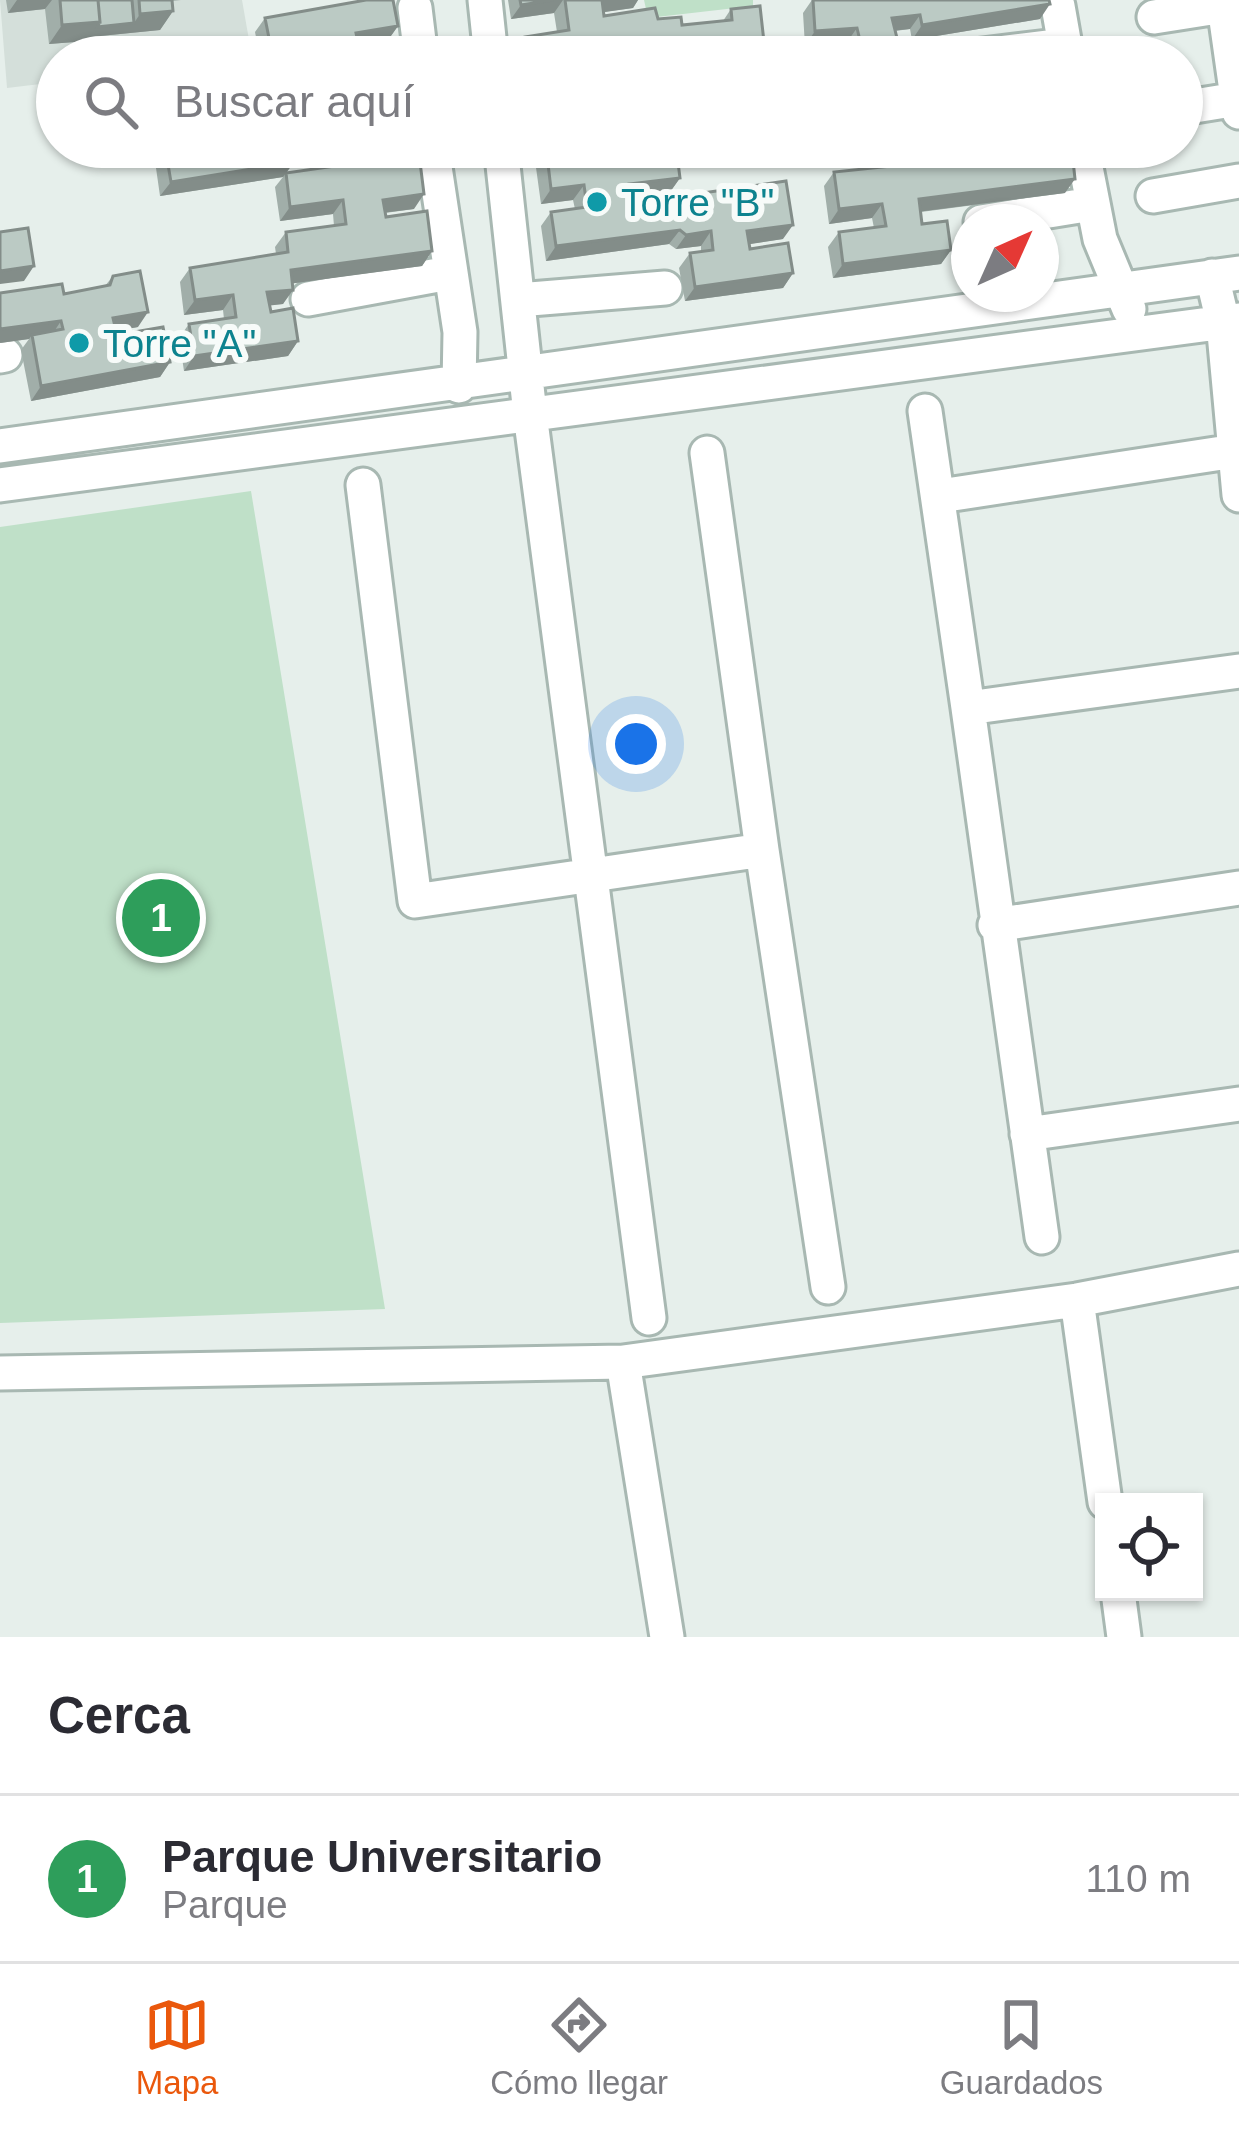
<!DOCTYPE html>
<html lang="es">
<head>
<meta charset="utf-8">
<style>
  :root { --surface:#fff; --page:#f2f2f3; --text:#2b2b33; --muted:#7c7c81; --line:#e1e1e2; --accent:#ea580c }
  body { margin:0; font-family:Helvetica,sans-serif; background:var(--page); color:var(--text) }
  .controls { position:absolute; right:36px; bottom:36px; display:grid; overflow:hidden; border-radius:0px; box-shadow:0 3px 9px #0004 }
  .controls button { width:108px; height:108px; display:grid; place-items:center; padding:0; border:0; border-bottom:3px solid var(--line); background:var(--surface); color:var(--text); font:60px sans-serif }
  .compass { position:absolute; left:951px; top:204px; width:108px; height:108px; border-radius:50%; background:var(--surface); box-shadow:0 3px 9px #0004; rotate:45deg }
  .you { position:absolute; left:636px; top:744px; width:42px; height:42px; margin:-30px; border:9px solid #fff; border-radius:50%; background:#1a73e8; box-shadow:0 0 0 18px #1a73e833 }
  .badge { display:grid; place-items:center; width:78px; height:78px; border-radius:50%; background:var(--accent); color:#fff; font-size:39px; font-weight:700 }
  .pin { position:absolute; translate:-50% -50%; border:6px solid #fff; box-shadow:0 3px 12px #0006 }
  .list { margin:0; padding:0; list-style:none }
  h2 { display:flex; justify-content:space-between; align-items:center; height:156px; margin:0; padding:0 48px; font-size:51px }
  h2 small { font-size:39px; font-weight:400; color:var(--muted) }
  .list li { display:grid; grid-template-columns:78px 1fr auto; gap:36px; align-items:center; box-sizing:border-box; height:168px; padding:0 48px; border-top:3px solid var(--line) }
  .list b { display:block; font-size:45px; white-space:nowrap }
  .list p { margin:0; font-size:39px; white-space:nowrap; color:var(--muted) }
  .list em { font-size:39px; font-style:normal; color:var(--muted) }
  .icon { flex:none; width:66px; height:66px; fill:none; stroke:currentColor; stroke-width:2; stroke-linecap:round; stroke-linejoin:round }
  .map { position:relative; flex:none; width:1239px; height:1637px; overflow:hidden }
  .search { position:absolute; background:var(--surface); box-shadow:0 3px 9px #0004; left:36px; right:36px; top:36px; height:132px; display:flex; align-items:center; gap:30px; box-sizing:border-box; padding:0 42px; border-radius:66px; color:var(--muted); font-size:45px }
  .sheet { height:324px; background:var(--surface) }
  nav { display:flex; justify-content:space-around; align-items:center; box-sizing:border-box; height:168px; border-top:3px solid var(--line); background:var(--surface); font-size:33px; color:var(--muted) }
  nav a { display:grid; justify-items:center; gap:6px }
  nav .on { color:var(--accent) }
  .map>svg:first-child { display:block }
  .built { fill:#d4dfda }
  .green { fill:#bfe0c8 }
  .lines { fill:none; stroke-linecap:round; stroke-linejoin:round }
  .minor-casing { stroke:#a8b8b2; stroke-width:39 }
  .minor { stroke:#fff; stroke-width:33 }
  .wall { fill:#a1aea9 }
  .shaded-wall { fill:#838d89 }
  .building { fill:#bbcac4; stroke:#838d89; stroke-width:3 }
  .culture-dot { fill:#0f9aa8; stroke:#f7fbf9; stroke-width:4.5 }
  .labels { text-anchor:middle; stroke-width:12; stroke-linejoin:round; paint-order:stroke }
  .culture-label { font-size:39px; fill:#0d838f; stroke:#f7fbf9; text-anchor:start }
</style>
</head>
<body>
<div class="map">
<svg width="1239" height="1637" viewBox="0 0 1239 1637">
  <rect width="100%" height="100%" fill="#e6efeb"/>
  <path class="built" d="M0,0H242L252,57H57V82L7,88Z"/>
  <path class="green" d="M644,0H753V6L648,18Z
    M251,491L385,1309L0,1323V527Z"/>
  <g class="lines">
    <g class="minor-casing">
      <path id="minor" d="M485,0L491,57
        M1058,6L1067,57
        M415,8L421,57
        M1154,17L1224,6L1239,112
        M966,57L1065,45
        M1182,108L1237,99
        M432,147L460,332L459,386
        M501,147L530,414L649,1318
        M1082,147L1100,239L1129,309
        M1153,196L1239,181
        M981,222L1092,204
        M1212,276L1223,322L1239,495
        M308,299L449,273
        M518,300L665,288
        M0,356L5,355
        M925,411L968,708L1239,671
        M0,446L1239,273
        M0,485L1239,320
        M363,485L415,901L762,850L707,453
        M940,496L1235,451
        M968,708L1042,1237
        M762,850L828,1287
        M995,925L1239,888
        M1027,1134L1239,1104
        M1077,1300L1105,1502
        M623,1362L667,1637
        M0,1373L623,1362L1077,1300L1239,1269
        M1118,1592L1124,1637"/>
    </g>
    <use href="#minor" class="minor"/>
  </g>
  <path class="wall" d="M6,0H181L172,1L173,11L160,30L90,37L87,41L49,44L45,9L8,13Z
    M508,0H638L633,8L603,12L604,16L658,19L682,25L723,21L731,9L764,42L754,56L746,57H515L514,51L525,37L557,32L554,13L511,19Z
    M812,0H1049L1040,19L912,40L910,29L895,31L900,50L849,51L847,42L805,46L803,13Z
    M265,18L398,26L388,40L358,45L361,57H309L308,54L294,57H260L255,32Z
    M159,147L294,162L287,172L414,209L385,213L386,217L432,251L422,266L293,283L283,304L269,305L271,312L298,341L288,356L184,371L179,338L189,324L224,319L223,310L184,315L180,282L190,268L276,254L275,247L286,232L334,226L333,214L280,221L275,187L283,177L160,196L154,154Z
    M539,147H676L680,178L670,192L631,197L632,203L783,239L749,244L750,249L793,273L783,288L685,301L679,268L690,253L701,251V246L676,249L669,244L546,261L541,226L551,212L575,209L573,200L541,204L534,153Z
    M940,147H1032L1033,155L1065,193L921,212L922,224L951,250L941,264L833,278L828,247L839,232L874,228L872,218L829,224L824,186L834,172L986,156V149L941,154Z
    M113,276L138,327L116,331L117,335L170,362L160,377L31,401L21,350L29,339L0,343L64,294L105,286Z"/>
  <path class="shaded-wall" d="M17,0H52L45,9L8,13Z
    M553,0H563L554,13L511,19L521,5Z
    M601,0H638L633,8L591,14Z
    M1050,4L1040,19L912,40L922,25Z
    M173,11L160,30L90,37L87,41L49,44L62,25L100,22L134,23L140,14Z
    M920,15L910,29L881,32L892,18Z
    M398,26L388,40L346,47L356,33Z
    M857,28L847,42L805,46L815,31Z
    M319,40L308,54L294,57H265L271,48Z
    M764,42L754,56L719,57L727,46Z
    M686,48L679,57H661Z
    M946,147H987L986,149L941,154Z
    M294,162L283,177L160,196L171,182Z
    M680,178L670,192L619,199L629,184Z
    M1075,179L1065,193L909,213L919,199Z
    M584,185L573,200L541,204L551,189Z
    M424,194L414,209L373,214L383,200Z
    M343,200L333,214L280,221L290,207Z
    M882,204L872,218L829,224L839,209Z
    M793,225L783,239L737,246L747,231Z
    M680,230L669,244L546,261L556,246Z
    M711,231L701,246L676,249L686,235Z
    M951,250L941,264L833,278L843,264Z
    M432,251L422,266L281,285L291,270Z
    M34,266L24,281L0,284V271Z
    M793,273L783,288L685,301L695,287Z
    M293,290L283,304L257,307L267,292Z
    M233,295L223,310L184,315L195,300Z
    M148,312L138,327L103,333L113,318Z
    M61,321L51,336L32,335L29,339L0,343V329Z
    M298,341L288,356L184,371L194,356Z
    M170,362L160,377L31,401L41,386Z"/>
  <path class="building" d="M60,0H98L100,22L62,25Z
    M98,0H132L134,23L97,27L100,22Z
    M139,0H172L173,11L140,14Z
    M366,0H393L398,26L356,33L361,57H322L319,40L271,48L265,18Z
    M520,0H553L521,5Z
    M565,0H602L604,16L655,8L658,19L681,17L682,25L732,20L731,9L760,6L764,42L727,46L728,57H687L686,48L661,57H528L525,37L569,30Z
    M813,0H1049L1050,4L922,25L920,15L892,18L900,50L921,49L923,57H819L862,49L857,28L815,31Z
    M165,147H292L294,162L171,182Z
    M546,147H676L680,178L629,184L632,203L786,181L793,225L747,231L750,249L788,243L793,273L695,287L690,253L713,250L711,231L686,235L680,230L556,246L551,212L587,207L584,185L551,189Z
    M997,147H1032L1033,155L1072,151L1075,179L919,199L922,224L947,221L951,250L843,264L839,232L886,226L882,204L839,209L834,172L998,155Z
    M419,154L424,194L383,200L386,217L427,211L432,251L291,270L293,290L267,292L271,312L293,308L298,341L194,356L189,324L236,317L233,295L195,300L190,268L288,252L286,232L346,224L343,200L290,207L286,173Z
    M28,228L34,266L0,271V232Z
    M140,271L148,312L113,318L117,335L163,327L170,362L41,386L32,335L63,329L61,321L0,329V293L62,284L64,294L110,285L113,276Z"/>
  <g class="culture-dot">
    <circle cx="597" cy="202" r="12"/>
    <circle cx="79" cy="343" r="12"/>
  </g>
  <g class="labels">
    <g class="culture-label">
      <text x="621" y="216">Torre "B"</text>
      <text x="103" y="357">Torre "A"</text>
    </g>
  </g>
</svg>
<div class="controls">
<button><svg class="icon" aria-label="locate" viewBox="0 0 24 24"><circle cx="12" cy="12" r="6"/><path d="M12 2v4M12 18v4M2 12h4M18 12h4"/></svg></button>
</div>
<svg class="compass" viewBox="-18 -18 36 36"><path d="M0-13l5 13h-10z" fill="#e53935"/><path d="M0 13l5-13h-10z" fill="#7c7c81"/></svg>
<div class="you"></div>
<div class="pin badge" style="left:161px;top:918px;background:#2e9e5b">1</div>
<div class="search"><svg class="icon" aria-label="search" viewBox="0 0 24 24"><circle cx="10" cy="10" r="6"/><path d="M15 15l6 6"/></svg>Buscar aquí</div>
</div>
<section class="sheet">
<h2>Cerca<small></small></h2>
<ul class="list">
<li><span class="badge" style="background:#2e9e5b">1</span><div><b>Parque Universitario</b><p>Parque</p></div><em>110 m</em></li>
</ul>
</section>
<nav>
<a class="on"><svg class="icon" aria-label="map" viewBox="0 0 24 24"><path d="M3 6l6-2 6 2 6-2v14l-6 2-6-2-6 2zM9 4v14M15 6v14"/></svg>Mapa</a>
<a><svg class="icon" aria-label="directions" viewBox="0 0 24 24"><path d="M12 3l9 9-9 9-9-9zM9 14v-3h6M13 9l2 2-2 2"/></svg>Cómo llegar</a>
<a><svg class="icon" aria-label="saved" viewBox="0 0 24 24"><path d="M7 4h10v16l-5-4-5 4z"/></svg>Guardados</a>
</nav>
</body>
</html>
